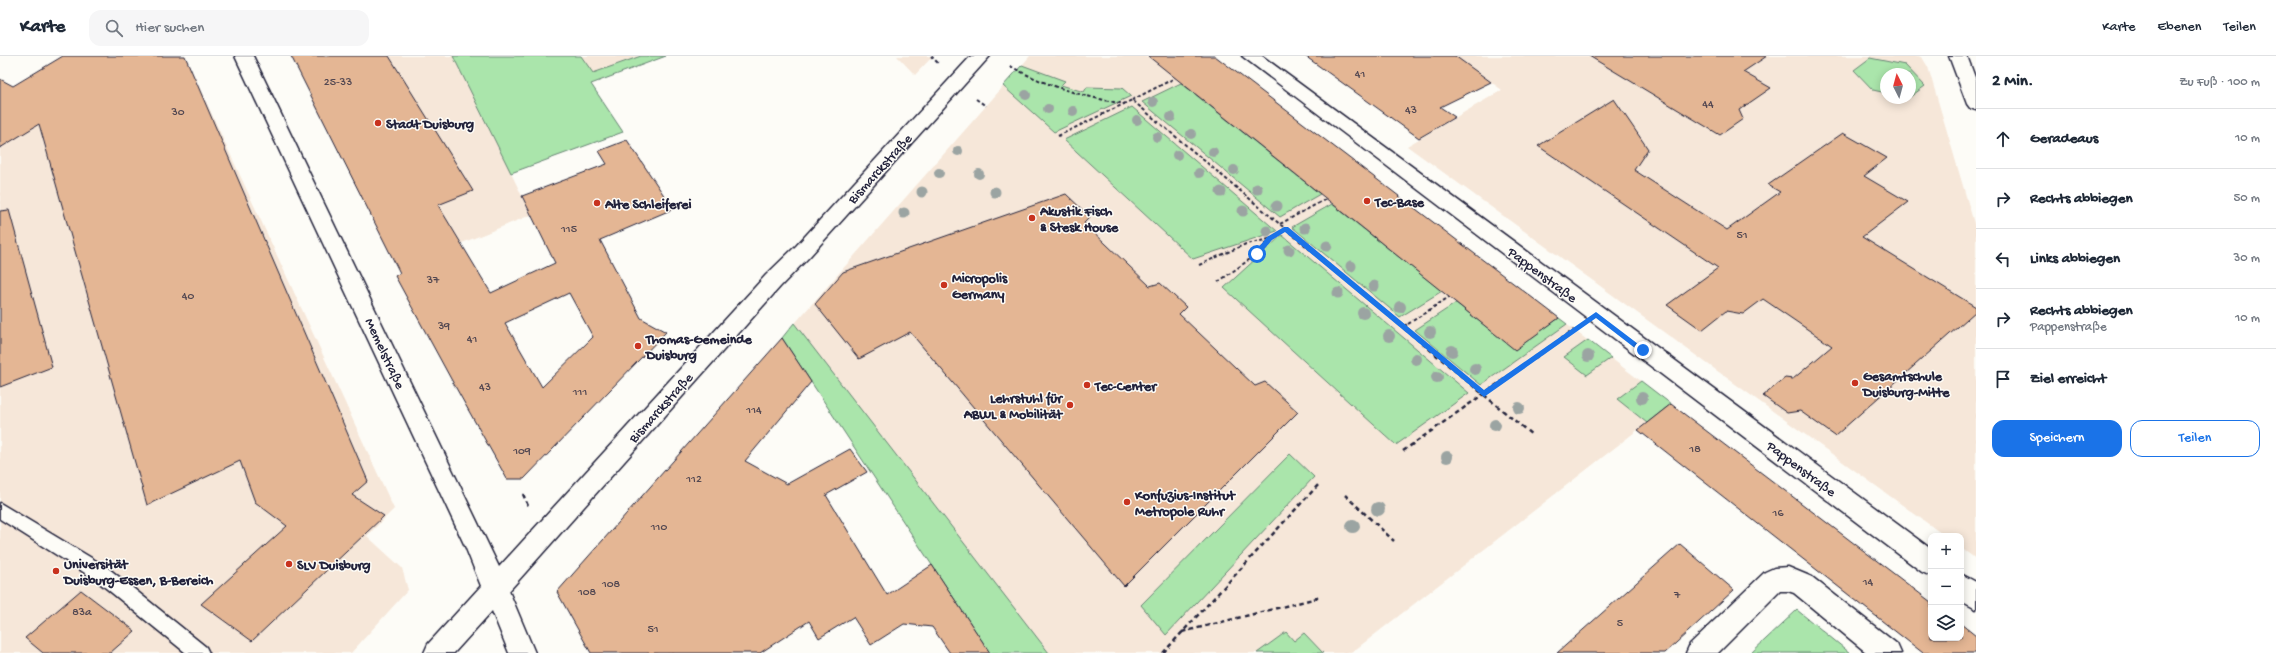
<!DOCTYPE html>
<html lang="de">
<head>
<meta charset="utf-8">
<style>
  :root { --surface:#fff; --page:#f6f6f7; --text:#1f2937; --muted:#747a83; --line:#e0e1e3; --accent:#1a73e8 }
  body { margin:0; font-family:"Gochi Hand",sans-serif; background:var(--page); color:var(--text) }
  .controls { position:absolute; right:12px; bottom:12px; display:grid; overflow:hidden; border-radius:8px; box-shadow:0 2px 10px #0003 }
  .controls button { width:36px; height:36px; display:grid; place-items:center; padding:0; border:0; border-bottom:1px solid var(--line); background:var(--surface); color:var(--text); font:20px sans-serif }
  .compass { position:absolute; left:1880px; top:12px; width:36px; height:36px; border-radius:50%; background:var(--surface); box-shadow:0 2px 10px #0003; rotate:354deg }
  .stop { position:absolute; width:12px; height:12px; margin:-9px; border:3px solid #1a73e8; border-radius:50%; background:#fff }
  .stop.end { background:#1a73e8; border-color:#fff; box-shadow:0 1px 4px #0008 }
  .list { margin:0; padding:0; list-style:none }
  h2 { display:flex; justify-content:space-between; align-items:center; height:52px; margin:0; padding:0 16px; font-size:17px }
  h2 small { font-size:13px; font-weight:400; color:var(--muted) }
  .list li { display:grid; grid-template-columns:26px 1fr auto; gap:12px; align-items:center; box-sizing:border-box; height:60px; padding:0 16px; border-top:1px solid var(--line) }
  .list b { display:block; font-size:15px; white-space:nowrap }
  .list p { margin:0; font-size:13px; white-space:nowrap; color:var(--muted) }
  .list em { font-size:13px; font-style:normal; color:var(--muted) }
  .actions { display:flex; gap:8px; padding:12px 16px }
  .actions a { flex:1; padding:9px 0; border:1px solid var(--accent); border-radius:12px; text-align:center; font-size:14px; color:var(--accent) }
  .actions .main { background:var(--accent); color:#fff }
  .icon { flex:none; width:22px; height:22px; fill:none; stroke:currentColor; stroke-width:2; stroke-linecap:round; stroke-linejoin:round }
  .map { position:relative; flex:none; width:1976px; height:597px; overflow:hidden }
  header { display:flex; align-items:center; gap:24px; box-sizing:border-box; height:56px; padding:0 20px; background:var(--surface); border-bottom:1px solid var(--line) }
  header strong { font-size:19px }
  nav { display:flex; gap:22px; margin-inline-start:auto; font-size:14px }
  .search { width:280px; height:36px; background:var(--page); display:flex; align-items:center; gap:10px; box-sizing:border-box; padding:0 14px; border-radius:12px; color:var(--muted); font-size:15px }
  main { display:flex }
  aside { flex:1; background:var(--surface) }
  .map>svg:first-child { display:block }
  .built { fill:#f6e7d9; fill-rule:evenodd }
  .green { fill:#aae5ab; stroke:#668473 }
  .building { fill:#e4b694; stroke:#22223b; fill-rule:evenodd }
  .lines { fill:none; stroke-linecap:round; stroke-linejoin:round }
  .lane-casing { stroke:#22223b; stroke-width:3 }
  .street-casing { stroke:#22223b; stroke-width:3 }
  .path-far1 { stroke:#22223b; stroke-width:2; stroke-dasharray:3.5 2.5; stroke-linecap:butt }
  .path { stroke:#22223b; stroke-width:2.5; stroke-dasharray:4.5 3.5; stroke-linecap:butt }
  .lane { fill:#fdfcf7; fill-rule:evenodd }
  .street { fill:#fdfcf7; fill-rule:evenodd }
  .tree { fill:#9ba4a2 }
  .route { fill:#1a73e8 }
  .poi-dot { fill:#c8321e; stroke:#fdfcf7; stroke-width:1.5 }
  .labels { text-anchor:middle; stroke-width:3; stroke-linejoin:round; paint-order:stroke }
  .number-label { font-size:12px; fill:#524751 }
  .poi-label { font-size:14px; font-weight:bold; fill:#22223b; stroke:#fdfcf7; text-anchor:start }
  .street-label { font-size:14px; fill:#22223b; stroke:#fdfcf7 }
</style>
</head>
<body>
<header>
<strong>Karte</strong>
<div class="search"><svg class="icon" aria-label="search" viewBox="0 0 24 24"><circle cx="10" cy="10" r="6"/><path d="M15 15l6 6"/></svg>Hier suchen</div>
<nav><a>Karte</a><a>Ebenen</a><a>Teilen</a></nav>
</header>
<main>
<div class="map">
<svg width="1976" height="597" viewBox="0 0 1976 597">
  <rect width="100%" height="100%" fill="#fdfcf7"/>
  <filter id="ink" filterUnits="userSpaceOnUse"><feTurbulence type="fractalNoise" baseFrequency=".025" numOctaves="2"/><feDisplacementMap in="SourceGraphic" scale="8" xChannelSelector="R" yChannelSelector="G"/><feConvolveMatrix kernelMatrix="1 2 1 2 8 2 1 2 1" color-interpolation-filters="sRGB"/></filter>
  <g filter="url(#ink)">
    <path class="built" d="M167,0H185L394,453L367,480L402,512L408,534L351,597H0V23L13,30Z
      M291,0H666L591,28L623,76L511,117L531,159L398,213Z
      M897,0H933L915,19Z
      M1030,0H1215L1671,348L1351,597H990L782,282Z
      M1455,0H1919L1923,3L1928,11L1976,174V503L1961,492V480H1945L1407,90L1502,34ZM1886,18H1910V42H1886Z"/>
    <path class="green" d="M453,0H581L593,17L641,0H666L591,28L623,76L511,117Z
      M1870,2L1905,9L1925,30L1910,41V18H1886V37L1873,34L1854,14Z
      M1022,9L1065,25L1061,29L1084,36L1087,31L1122,32L1131,40L1054,76L1003,30Z
      M1181,27L1320,138L1280,161L1142,46Z
      M1132,51L1277,175L1193,203L1064,84Z
      M1332,148L1442,235L1400,261L1292,171Z
      M1282,179L1469,337L1396,389L1224,232Z
      M1456,247L1515,293L1559,262L1567,268L1481,329L1415,274Z
      M794,267L1049,597H990L782,282Z
      M1588,284L1611,302L1587,319L1564,301Z
      M1641,325L1671,348L1647,367L1617,343Z
      M1290,398L1314,421L1166,579L1141,549Z
      M1797,554L1850,597H1751Z
      M1286,576L1294,585L1304,577L1323,597H1257Z"/>
    <path class="building" d="M63,0H185L368,425L352,439L384,460L252,585L201,548L287,470L255,446L240,405L147,449L39,68L0,92V23L13,30Z
      M291,0H389L473,135L438,149L491,237L555,207L522,140L607,108L599,95L627,84L673,153L600,184L641,262L666,276L524,423H507L451,323L395,220L400,217ZM569,237L593,281L542,331L505,267Z
      M1148,0H1215L1559,262L1515,294Z
      M1305,0H1455L1491,26L1440,51L1455,61L1419,82Z
      M1589,0H1767L1743,16L1771,32L1739,54L1743,63L1720,79Z
      M1614,43L1648,93L1634,114L1727,174L1780,136L1768,129L1843,77L1887,102L1864,120L1908,146L1862,181L1976,251V255L1835,380L1800,355L1787,357L1763,340L1785,322L1793,323L1832,290L1763,243L1743,258L1726,255L1702,274L1667,249L1718,212L1538,90Z
      M1066,138L1090,161L1084,167L1150,230L1160,227L1186,251L1179,258L1255,330L1265,326L1298,356L1124,530L910,276L859,303L815,248L843,216Z
      M9,154L52,311L0,331V155Z
      M782,282L811,326L745,405L787,428L850,393L867,416L826,439L887,539L932,509L990,597H950L932,571L904,568L871,589L853,561L819,582L809,565L760,597H591L557,536Z
      M1671,348L1931,546V582H1961V568L1976,580V597H1923L1638,374Z
      M1680,488L1734,534L1665,597H1557Z
      M81,534L135,575L110,597H43L25,582Z"/>
    <g class="lines">
      <g class="lane-casing">
        <path id="lane" d="M0,447L108,512L206,591L209,597H186L96,524L0,463Z"/>
      </g>
      <g class="street-casing">
        <path id="street" d="M235,0H253L499,511L766,219L796,190L971,0H990L810,200L780,231L509,535L535,597H509L492,555L454,597H424L428,588L481,530L465,490Z
          M1242,0H1262L1931,493V520L1922,516Z
          M1949,0H1967L1976,24V54L1970,52L1967,48Z
          M1788,511L1812,521L1897,588L1901,597H1867L1794,537L1788,535H1780L1718,597H1686L1690,588L1765,516L1774,512Z
          M1961,518L1976,526V553L1961,545Z"/>
      </g>
      <path class="path-far1" d="M931,0L939,8
        M1010,10C1046,30 1084,41 1125,48
        M976,43L986,50
        M1132,44L1175,22
        M1058,80L1132,44L1399,268
        M1280,168L1326,143
        M1199,209L1246,188L1270,183
        M1218,226L1257,198L1270,183L1286,173
        M1408,268L1449,241"/>
      <path class="path" d="M1398,267L1532,379
        M1403,271L1409,267
        M1403,395L1574,274
        M523,438L528,450
        M1345,439L1394,485
        M1182,576L1321,541
        M1163,597L1320,427"/>
      <use href="#lane" class="lane"/>
      <use href="#street" class="street"/>
    </g>
    <g class="tree">
      <circle cx="1026" cy="39" r="5"/>
      <circle cx="1153" cy="46" r="5"/>
      <circle cx="1048" cy="53" r="5"/>
      <circle cx="1073" cy="55" r="5"/>
      <circle cx="1171" cy="61" r="5"/>
      <circle cx="1137" cy="64" r="5"/>
      <circle cx="1191" cy="78" r="5"/>
      <circle cx="1157" cy="81" r="5"/>
      <circle cx="958" cy="95" r="5"/>
      <circle cx="1213" cy="96" r="5"/>
      <circle cx="1177" cy="99" r="5"/>
      <circle cx="1234" cy="114" r="5"/>
      <circle cx="939" cy="117" r="5"/>
      <circle cx="1199" cy="117" r="5"/>
      <circle cx="979" cy="118" r="5"/>
      <circle cx="1257" cy="133" r="5.5"/>
      <circle cx="922" cy="136" r="5.5"/>
      <circle cx="995" cy="136" r="5.5"/>
      <circle cx="1221" cy="136" r="5.5"/>
      <circle cx="1277" cy="150" r="5.5"/>
      <circle cx="1243" cy="155" r="5.5"/>
      <circle cx="904" cy="157" r="5.5"/>
      <circle cx="1305" cy="172" r="5.5"/>
      <circle cx="1267" cy="175" r="5.5"/>
      <circle cx="1327" cy="190" r="5.5"/>
      <circle cx="1289" cy="194" r="5.5"/>
      <circle cx="1351" cy="210" r="5.5"/>
      <circle cx="1374" cy="230" r="5.5"/>
      <circle cx="1338" cy="237" r="5.5"/>
      <circle cx="1400" cy="251" r="6"/>
      <circle cx="1363" cy="257" r="6"/>
      <circle cx="1430" cy="276" r="6"/>
      <circle cx="1389" cy="280" r="6"/>
      <circle cx="1452" cy="295" r="6"/>
      <circle cx="1588" cy="300" r="6"/>
      <circle cx="1416" cy="303" r="6"/>
      <circle cx="1475" cy="313" r="6"/>
      <circle cx="1437" cy="321" r="6"/>
      <circle cx="1642" cy="342" r="6"/>
      <circle cx="1519" cy="352" r="6"/>
      <circle cx="1495" cy="369" r="6"/>
      <circle cx="1447" cy="401" r="6"/>
      <circle cx="1378" cy="453" r="7"/>
      <circle cx="1353" cy="470" r="7"/>
    </g>
  </g>
  <path class="route" d="M1284,171H1288L1484,334L1596,256L1646,294L1640,296L1596,262L1484,341L1285,176L1272,184L1259,199H1255V196L1267,181Z"/>
  <g class="poi-dot">
    <circle cx="378" cy="67" r="4"/>
    <circle cx="1367" cy="145" r="4"/>
    <circle cx="597" cy="147" r="4"/>
    <circle cx="1032" cy="162" r="4"/>
    <circle cx="944" cy="229" r="4"/>
    <circle cx="638" cy="290" r="4"/>
    <circle cx="1855" cy="327" r="4"/>
    <circle cx="1087" cy="329" r="4"/>
    <circle cx="1070" cy="349" r="4"/>
    <circle cx="1127" cy="446" r="4"/>
    <circle cx="289" cy="508" r="4"/>
    <circle cx="56" cy="515" r="4"/>
  </g>
  <g class="labels">
    <g class="number-label">
      <text x="1360" y="21">41</text>
      <text x="338" y="29">25-33</text>
      <text x="1708" y="51">44</text>
      <text x="1411" y="57">43</text>
      <text x="178" y="59">30</text>
      <text x="569" y="176">115</text>
      <text x="1742" y="182">51</text>
      <text x="433" y="227">37</text>
      <text x="188" y="243">40</text>
      <text x="444" y="273">39</text>
      <text x="472" y="286">41</text>
      <text x="485" y="334">43</text>
      <text x="580" y="339">111</text>
      <text x="754" y="357">114</text>
      <text x="1695" y="396">18</text>
      <text x="522" y="398">109</text>
      <text x="694" y="426">112</text>
      <text x="1778" y="460">16</text>
      <text x="659" y="474">110</text>
      <text x="1868" y="529">14</text>
      <text x="611" y="531">108</text>
      <text x="587" y="539">108</text>
      <text x="1677" y="542">7</text>
      <text x="82" y="559">83a</text>
      <text x="1620" y="570">5</text>
      <text x="653" y="576">51</text>
    </g>
    <g class="poi-label">
      <text x="386" y="72">Stadt Duisburg</text>
      <text x="1375" y="150">Tec-Base</text>
      <text x="605" y="152">Alte Schleiferei</text>
      <text x="1040" y="159">Akustik Fisch<tspan x="1040" dy="16">&amp; Stesk House</tspan></text>
      <text x="952" y="226">Micropolis<tspan x="952" dy="16">Germany</tspan></text>
      <text x="646" y="287">Thomas-Gemeinde<tspan x="646" dy="16">Duisburg</tspan></text>
      <text x="1863" y="324">Gesamtschule<tspan x="1863" dy="16">Duisburg-Mitte</tspan></text>
      <text x="1095" y="334">Tec-Center</text>
      <text x="1062" y="346" text-anchor="end">Lehrstuhl für<tspan x="1062" dy="16">ABWL &amp; Mobilität</tspan></text>
      <text x="1135" y="443">Konfuzius-Institut<tspan x="1135" dy="16">Metropole Ruhr</tspan></text>
      <text x="64" y="512">Universität<tspan x="64" dy="16">Duisburg-Essen, B-Bereich</tspan></text>
      <text x="297" y="513">SLV Duisburg</text>
    </g>
    <g class="street-label">
      <text transform="translate(879 112) rotate(-48)" y="5">Bismarckstraße</text>
      <text transform="translate(1543 218) rotate(37)" y="5">Pappenstraße</text>
      <text transform="translate(386 297) rotate(65)" y="5">Memelstraße</text>
      <text transform="translate(660 351) rotate(-48)" y="5">Bismarckstraße</text>
      <text transform="translate(1802 412) rotate(37)" y="5">Pappenstraße</text>
    </g>
  </g>
</svg>
<div class="controls">
<button>+</button>
<button>−</button>
<button><svg class="icon" aria-label="layers" viewBox="0 0 24 24"><path d="M12 4l9 5-9 5-9-5zM3 14l9 5 9-5"/></svg></button>
</div>
<svg class="compass" viewBox="-18 -18 36 36"><path d="M0-13l5 13h-10z" fill="#e53935"/><path d="M0 13l5-13h-10z" fill="#747a83"/></svg>
<div class="stop" style="left:1257px;top:198px"></div>
<div class="stop end" style="left:1643px;top:294px"></div>
</div>
<aside>
<h2>2 Min.<small>Zu Fuß · 100 m</small></h2>
<ul class="list">
<li><svg class="icon" aria-label="ahead" viewBox="0 0 24 24"><path d="M12 20V5M6 11l6-6 6 6"/></svg><div><b>Geradeaus</b></div><em>10 m</em></li>
<li><svg class="icon" aria-label="right" viewBox="0 0 24 24"><path d="M7 20v-9h11M14 6l5 5-5 5"/></svg><div><b>Rechts abbiegen</b></div><em>50 m</em></li>
<li><svg class="icon" aria-label="left" viewBox="0 0 24 24"><path d="M17 20v-9H6M10 6l-5 5 5 5"/></svg><div><b>Links abbiegen</b></div><em>30 m</em></li>
<li><svg class="icon" aria-label="right" viewBox="0 0 24 24"><path d="M7 20v-9h11M14 6l5 5-5 5"/></svg><div><b>Rechts abbiegen</b><p>Pappenstraße</p></div><em>10 m</em></li>
<li><svg class="icon" aria-label="arrive" viewBox="0 0 24 24"><path d="M6 21V4h12l-3 4 3 4H6"/></svg><div><b>Ziel erreicht</b></div></li>
</ul>
<div class="actions"><a class="main">Speichern</a><a>Teilen</a></div>
</aside>
</main>
</body>
</html>
